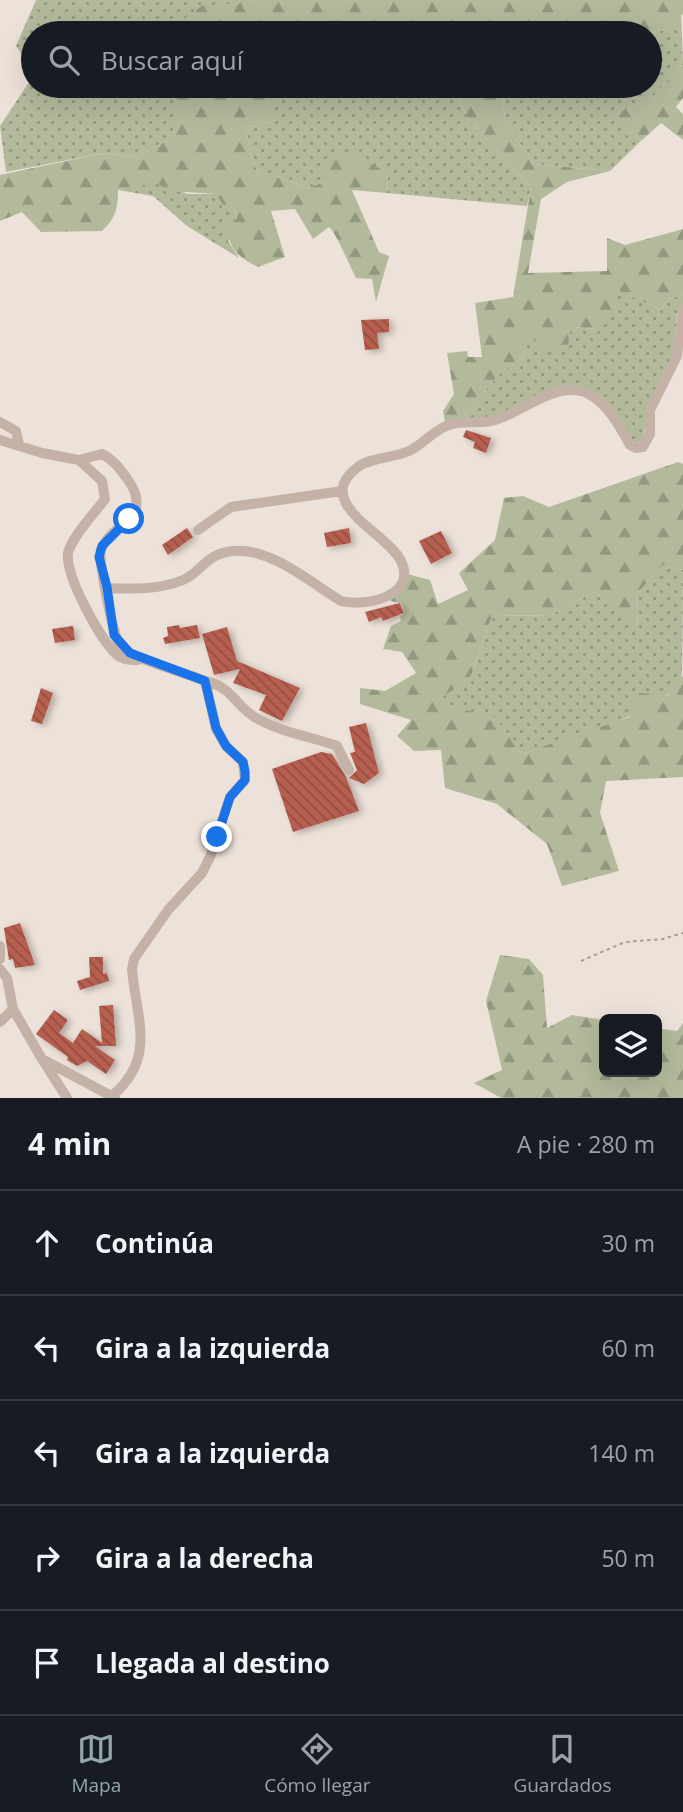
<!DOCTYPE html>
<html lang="es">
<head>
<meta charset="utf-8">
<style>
  :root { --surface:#171b24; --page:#242831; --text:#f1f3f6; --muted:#9ea1a6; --line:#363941; --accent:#94a8aa }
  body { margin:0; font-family:"Open Sans",sans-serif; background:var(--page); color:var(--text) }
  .controls { position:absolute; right:21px; bottom:21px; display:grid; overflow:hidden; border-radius:10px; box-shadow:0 7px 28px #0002 }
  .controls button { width:63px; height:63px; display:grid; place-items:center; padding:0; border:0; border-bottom:2px solid var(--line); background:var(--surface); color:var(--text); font:35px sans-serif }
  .stop { position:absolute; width:21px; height:21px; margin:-16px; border:5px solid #1a73e8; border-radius:50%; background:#fff }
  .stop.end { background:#1a73e8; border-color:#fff; box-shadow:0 2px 7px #0008 }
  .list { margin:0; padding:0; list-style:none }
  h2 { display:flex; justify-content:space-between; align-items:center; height:91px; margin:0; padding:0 28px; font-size:30px }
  h2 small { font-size:23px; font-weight:400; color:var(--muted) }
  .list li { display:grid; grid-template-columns:46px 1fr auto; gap:21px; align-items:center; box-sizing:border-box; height:105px; padding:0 28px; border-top:2px solid var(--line) }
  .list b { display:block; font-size:26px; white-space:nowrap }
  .list em { font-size:23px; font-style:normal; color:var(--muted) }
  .icon { flex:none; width:38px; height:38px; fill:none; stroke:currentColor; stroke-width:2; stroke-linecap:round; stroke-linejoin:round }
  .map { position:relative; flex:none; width:683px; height:1098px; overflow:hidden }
  .search { position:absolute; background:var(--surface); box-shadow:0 7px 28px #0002; left:21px; right:21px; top:21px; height:77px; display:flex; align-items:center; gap:18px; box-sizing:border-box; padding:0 24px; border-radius:38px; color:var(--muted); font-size:26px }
  .sheet { height:616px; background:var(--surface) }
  nav { display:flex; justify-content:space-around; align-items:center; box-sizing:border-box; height:98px; border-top:2px solid var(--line); background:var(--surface); font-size:19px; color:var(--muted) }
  nav a { display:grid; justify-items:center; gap:4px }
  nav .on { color:var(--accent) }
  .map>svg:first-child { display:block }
  .grass { fill:url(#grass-dots) }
  .forest { fill:url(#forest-firs) }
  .building { fill:url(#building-back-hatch); filter:url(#shadow) }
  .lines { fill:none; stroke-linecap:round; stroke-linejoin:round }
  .path { stroke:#af9c92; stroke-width:2; stroke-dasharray:3.5 3.5; stroke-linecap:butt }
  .minor { stroke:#c4b2a7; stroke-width:10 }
  .route { stroke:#1a73e8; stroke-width:9 }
</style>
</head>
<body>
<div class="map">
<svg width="683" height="1098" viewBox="0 0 683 1098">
  <defs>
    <pattern id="grass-dots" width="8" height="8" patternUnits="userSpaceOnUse" patternTransform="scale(1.75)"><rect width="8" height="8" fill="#b3ba9c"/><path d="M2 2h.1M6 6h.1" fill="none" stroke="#92977f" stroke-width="1.8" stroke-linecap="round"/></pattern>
    <pattern id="forest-firs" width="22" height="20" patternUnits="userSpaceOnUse" patternTransform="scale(1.75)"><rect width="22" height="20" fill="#b3ba9c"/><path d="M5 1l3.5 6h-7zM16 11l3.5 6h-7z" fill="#92977f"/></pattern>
    <pattern id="building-back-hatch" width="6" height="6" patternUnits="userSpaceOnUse" patternTransform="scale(1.75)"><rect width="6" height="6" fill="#b65e4f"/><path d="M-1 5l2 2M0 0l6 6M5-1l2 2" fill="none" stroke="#954e42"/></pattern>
    <filter id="shadow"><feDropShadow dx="4" dy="2" stdDeviation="3.5" flood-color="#0004"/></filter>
  </defs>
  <rect width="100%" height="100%" fill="#ede2d9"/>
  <path class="grass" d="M36,0H253L250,3L203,6L179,23L178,33H33V70L16,46Z
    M681,13L683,63L651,99L626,108L616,118L641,141L610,171L534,164L505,122L502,86H541L569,96L583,86H650L649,33L668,29Z
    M33,76V86H177V125L166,141L137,157L104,153L6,172L0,126Z
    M311,86H454L466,116L531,187L527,206L387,193L388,173L327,181L308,188L276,176H259L250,153L246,127L273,122L267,93H293Z
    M158,181L187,194H216L234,207L237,219L228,241L239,258L187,226L153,196L118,190Z
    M616,289L661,310L669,299L683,294V304L677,313L673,355L646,408L644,439L636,444L584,389L492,417L461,419L501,372L524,357L521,335L571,327L596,329Z
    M663,565L683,570C683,588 683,666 682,677C667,714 559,741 521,754L495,718L435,702L471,676L492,616L551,615L594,592L638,627L636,595Z"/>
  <path class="forest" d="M253,0H683V15L681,14L668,29L649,33H431L419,22L413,33L386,29L384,33H178L179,23L203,5L249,3Z
    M683,63V98L676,107L683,114V140L661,123L641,141L615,118L626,108L651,99Z
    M177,86H311L293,93L268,94L273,105V122L246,127L250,153L259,176H276L308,188L327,181L323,167L336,154L358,157L388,173L387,193L352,190L379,252L389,256L376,302L372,279L356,278C349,265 337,234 329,227L313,239L295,209L271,211L285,257L258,267C237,257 229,248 226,225L237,219L234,207L224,206L216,194L167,191L157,182L118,190C118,208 116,218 102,231L41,232L22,212L0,221V175L104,153L137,157L166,141L177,125Z
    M454,86H502L505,122L534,164L610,171L567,182L541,199L528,273L607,271V238L625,245L683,229V294L669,299L661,310L617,290L615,315L596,329L571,327L567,351L537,349L535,334L522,335L524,357L501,372L461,419L445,422L443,411L454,394L447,353L467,351L468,357H482L475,303L513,297L531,187L466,116Z
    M678,462L683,464V570L663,565L636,595L638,628L594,592L551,615L492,616L471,676L436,702L496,718L521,754L630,717L633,692L667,696L683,676V777L606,781L600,813L619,871L562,886L547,844L497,804L445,788L441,750L414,751L397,736L411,720L360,704V688L385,691L416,673L402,652L383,649L391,626L401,621L400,616L405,613L401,603L390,601L402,588L407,574L430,580L438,604L468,590L459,573L495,540L504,498L523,496L549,507Z
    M500,955L529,959L543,975L547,1028L572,1015L604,1020V1072H657V1028L677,1031L683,1023V1098H501L474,1083L502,1070L486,1001Z"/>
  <path class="building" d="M389,319V332L377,333L379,349L365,350L361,320Z
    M466,430L491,438L486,453L473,448L475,442L463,437Z
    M187,528L193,537L168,555L162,545Z
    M349,528L351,543L327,547L324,533Z
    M441,531L452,553L431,564L419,541Z
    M400,603L404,613L383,621L381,617L369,622L365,612Z
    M179,625L180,628L197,625L200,638L165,644L163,638L168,636L167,627Z
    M73,626L75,640L55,643L52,629Z
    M227,627L237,661L300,688L282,721L259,710L266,695L233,683L240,669L214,675L202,634Z
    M41,688L53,693L42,724L31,721Z
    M366,723L379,773L364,784L349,778L357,770L350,753L355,752L349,727Z
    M321,752L332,754L346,777L359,811L293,832L272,769Z
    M20,923L35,965L15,968L13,959L9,960L4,928Z
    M89,957H103V974L107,973L109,981L80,990L77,981L90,977Z
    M113,1005L116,1046H95L115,1060L106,1074L87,1061L77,1066L67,1060L68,1057L36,1034L54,1010L68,1020L59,1033L73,1043L82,1029L102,1043L99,1006Z"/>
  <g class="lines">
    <path class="path" d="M581,961L625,942L663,939L683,933"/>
    <path class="minor" d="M0,422L16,431L19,444
      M0,440L42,453L79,460L102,454C114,460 121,470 128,480C155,518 111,522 101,550C98,559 113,639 121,647C133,659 187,673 205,681L216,728L226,746L243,762L245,780L230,797L210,857L202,873L168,910L134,959L132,969C136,1018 157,1057 113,1095
      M79,460L102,481L105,499C96,511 71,538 68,553C65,576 100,639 117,655C123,660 130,660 138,660
      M198,530L231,507L342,491
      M107,588C132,589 159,590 183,580C202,572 205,554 233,551C270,547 311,583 341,601C364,607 418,597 401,561C388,533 310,503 358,467C371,457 394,458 409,451C424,444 433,430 449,425C462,420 477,424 491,421C520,415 549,384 581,391C604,397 619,425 630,445L636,448L643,447L650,434V410L677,356L683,308
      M205,681C234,687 236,708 258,719C283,733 310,736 337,746L349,770
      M0,946V959
      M0,969L7,978L13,1009
      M13,1009L42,1059L115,1098
      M0,1022L13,1009
      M42,1059L67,1098"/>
  </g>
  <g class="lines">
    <path class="route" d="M129,519L102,546L99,557L107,587L114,635L130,653L205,681L216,728L226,746L243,762L245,771V780L230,797L217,837"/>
  </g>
</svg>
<div class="controls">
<button><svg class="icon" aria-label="layers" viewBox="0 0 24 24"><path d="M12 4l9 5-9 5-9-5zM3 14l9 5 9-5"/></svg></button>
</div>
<div class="stop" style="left:129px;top:519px"></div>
<div class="stop end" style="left:217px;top:837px"></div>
<div class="search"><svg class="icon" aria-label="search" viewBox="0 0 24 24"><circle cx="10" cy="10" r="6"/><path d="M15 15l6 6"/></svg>Buscar aquí</div>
</div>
<section class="sheet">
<h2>4 min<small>A pie · 280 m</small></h2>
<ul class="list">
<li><svg class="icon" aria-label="ahead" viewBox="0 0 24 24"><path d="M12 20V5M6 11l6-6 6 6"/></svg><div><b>Continúa</b></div><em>30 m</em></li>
<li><svg class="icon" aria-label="left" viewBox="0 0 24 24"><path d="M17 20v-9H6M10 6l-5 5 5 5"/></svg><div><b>Gira a la izquierda</b></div><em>60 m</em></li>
<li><svg class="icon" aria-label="left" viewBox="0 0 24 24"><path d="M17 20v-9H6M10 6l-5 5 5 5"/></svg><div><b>Gira a la izquierda</b></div><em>140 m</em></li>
<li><svg class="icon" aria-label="right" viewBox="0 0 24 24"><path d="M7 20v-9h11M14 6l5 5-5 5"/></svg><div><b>Gira a la derecha</b></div><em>50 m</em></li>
<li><svg class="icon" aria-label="arrive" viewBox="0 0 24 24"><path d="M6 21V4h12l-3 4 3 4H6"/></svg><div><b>Llegada al destino</b></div></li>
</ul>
</section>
<nav>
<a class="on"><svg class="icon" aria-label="map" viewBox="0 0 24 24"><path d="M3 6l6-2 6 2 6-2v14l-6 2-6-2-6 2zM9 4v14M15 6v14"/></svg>Mapa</a>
<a><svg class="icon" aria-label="directions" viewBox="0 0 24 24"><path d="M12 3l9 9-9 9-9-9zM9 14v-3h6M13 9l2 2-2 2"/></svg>Cómo llegar</a>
<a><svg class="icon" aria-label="saved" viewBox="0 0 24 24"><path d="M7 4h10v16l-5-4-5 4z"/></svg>Guardados</a>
</nav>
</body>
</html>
